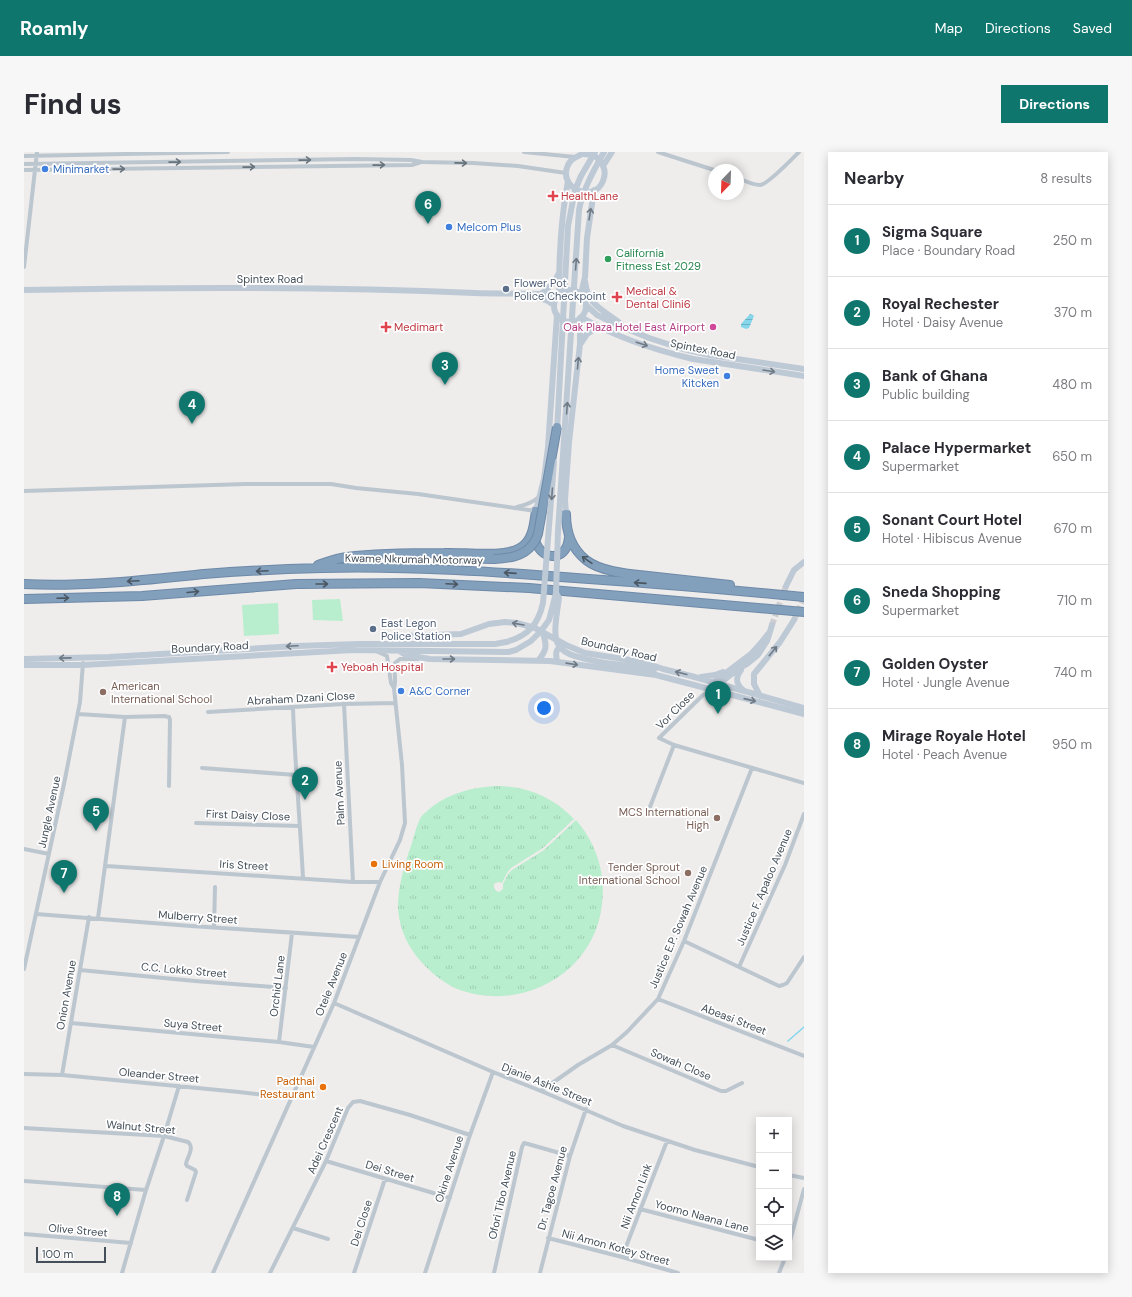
<!DOCTYPE html>
<html lang="en">
<head>
<meta charset="utf-8">
<style>
  :root { --surface:#fff; --page:#f7f7f7; --text:#2b2b33; --muted:#7c7c81; --line:#e1e1e2; --accent:#0f766e }
  body { margin:0; font-family:"DM Sans",sans-serif; background:var(--page); color:var(--text) }
  .controls { position:absolute; right:12px; bottom:12px; display:grid; overflow:hidden; border-radius:0px; box-shadow:0 2px 10px #0003 }
  .controls button { width:36px; height:36px; display:grid; place-items:center; padding:0; border:0; border-bottom:1px solid var(--line); background:var(--surface); color:var(--text); font:20px sans-serif }
  .compass { position:absolute; left:684px; top:12px; width:36px; height:36px; border-radius:50%; background:var(--surface); box-shadow:0 2px 10px #0003; rotate:203deg }
  .scale { position:absolute; left:12px; bottom:10px; width:70px; box-sizing:border-box; padding-left:4px; border:2px solid #444f59; border-top:0; font-size:11px; line-height:14px; white-space:nowrap; color:#444f59; -webkit-text-stroke:3px #fff; paint-order:stroke }
  .you { position:absolute; left:520px; top:556px; width:14px; height:14px; margin:-10px; border:3px solid #fff; border-radius:50%; background:#1a73e8; box-shadow:0 0 0 6px #1a73e833 }
  .badge { display:grid; place-items:center; width:26px; height:26px; border-radius:50%; background:var(--accent); color:#fff; font-size:13px; font-weight:700 }
  .pin { position:absolute; translate:-50% -33px; filter:drop-shadow(0 1px 2px #0008) }
  .pin::after { content:''; position:absolute; top:21px; width:14px; height:12px; background:inherit; clip-path:polygon(0 0,100% 0,50% 100%) }
  .list { margin:0; padding:0; list-style:none }
  h2 { display:flex; justify-content:space-between; align-items:center; height:52px; margin:0; padding:0 16px; font-size:17px }
  h2 small { font-size:13px; font-weight:400; color:var(--muted) }
  .list li { display:grid; grid-template-columns:26px 1fr auto; gap:12px; align-items:center; box-sizing:border-box; height:72px; padding:0 16px; border-top:1px solid var(--line) }
  .list b { display:block; font-size:15px; white-space:nowrap }
  .list p { margin:0; font-size:13px; white-space:nowrap; color:var(--muted) }
  .list em { font-size:13px; font-style:normal; color:var(--muted) }
  .icon { flex:none; width:22px; height:22px; fill:none; stroke:currentColor; stroke-width:2; stroke-linecap:round; stroke-linejoin:round }
  .map { position:relative; flex:none; width:780px; height:1121px; overflow:hidden; border-radius:0px }
  header { display:flex; align-items:center; gap:24px; box-sizing:border-box; height:56px; padding:0 20px; background:var(--accent); color:#fff }
  header strong { font-size:19px }
  nav { display:flex; gap:22px; margin-inline-start:auto; font-size:14px }
  .intro { display:flex; align-items:center; justify-content:space-between; box-sizing:border-box; height:96px; padding:0 24px }
  h1 { margin:0; font-size:28px }
  .button { padding:10px 18px; border-radius:0px; background:var(--accent); color:#fff; font-size:14px; font-weight:700 }
  main { display:flex; gap:24px; padding:0 24px }
  aside { flex:1; background:var(--surface); border-radius:0px; box-shadow:0 2px 10px #0003 }
  .map>svg:first-child { display:block }
  .grass { fill:url(#grass-tufts) }
  .garden { fill:#b8eecd }
  .water { fill:url(#water-rules) }
  .lines { fill:none; stroke-linecap:round; stroke-linejoin:round }
  .stream { stroke:#85d7ec; stroke-width:1.5 }
  .secondary-tunnel { stroke:#cdcdcf; stroke-width:6; stroke-dasharray:6 3; stroke-linecap:butt }
  .highway-casing { stroke:#6e8aa8; stroke-width:10 }
  .street { stroke:#bcc6cf; stroke-width:4 }
  .secondary { stroke:#bec9d6; stroke-width:6 }
  .highway { stroke:#829fbc; stroke-width:8 }
  .highway-bridge-casing { stroke:#6e8aa8; stroke-width:10; stroke-linecap:butt }
  .secondary-bridge { stroke:#bec9d6; stroke-width:6 }
  .highway-bridge { stroke:#829fbc; stroke-width:8 }
  .oneway { stroke:#68737c }
  .oneway2 { stroke:#6f7a85 }
  .oneway3 { stroke:#4a5763 }
  .shop-dot { fill:#3f7fe0; stroke:#fff; stroke-width:1.5 }
  .health-dot { fill:#e0444e; stroke:#fff; stroke-width:1.5 }
  .leisure-dot { fill:#2e9e5b; stroke:#fff; stroke-width:1.5 }
  .service-dot { fill:#5c6f8a; stroke:#fff; stroke-width:1.5 }
  .hotel-dot { fill:#d1479c; stroke:#fff; stroke-width:1.5 }
  .education-dot { fill:#8d6e63; stroke:#fff; stroke-width:1.5 }
  .food-dot { fill:#e8710a; stroke:#fff; stroke-width:1.5 }
  .labels { text-anchor:middle; stroke-width:3.5; stroke-linejoin:round; paint-order:stroke }
  .shop-label { font-size:11px; fill:#366cbe; stroke:#fff; text-anchor:start }
  .health-label { font-size:11px; fill:#be3a42; stroke:#fff; text-anchor:start }
  .leisure-label { font-size:11px; fill:#27864d; stroke:#fff; text-anchor:start }
  .street-label { font-size:11px; fill:#444f59; stroke:#fff }
  .service-label { font-size:11px; fill:#4e5e75; stroke:#fff; text-anchor:start }
  .hotel-label { font-size:11px; fill:#b23c85; stroke:#fff; text-anchor:end }
  .education-label { font-size:11px; fill:#785e54; stroke:#fff; text-anchor:end }
  .food-label { font-size:11px; fill:#c56008; stroke:#fff; text-anchor:start }
</style>
</head>
<body>
<header>
<strong>Roamly</strong>
<nav><a>Map</a><a>Directions</a><a>Saved</a></nav>
</header>
<div class="intro"><h1>Find us</h1><a class="button">Directions</a></div>
<main>
<div class="map">
<svg width="780" height="1121" viewBox="0 0 780 1121">
  <defs>
    <pattern id="grass-tufts" width="24" height="20" patternUnits="userSpaceOnUse"><rect width="24" height="20" fill="#b8eecd"/><path d="M3 7l-1-3M5 7V3M7 7l1-3M15 17l-1-3M17 17v-4M19 17l1-3" fill="none" stroke="#9fceb2"/></pattern>
    <pattern id="water-rules" width="6" height="5" patternUnits="userSpaceOnUse"><rect width="6" height="5" fill="#85d7ec"/><path d="M0 2.5h6" fill="none" stroke="#6eb1c2"/></pattern>
  </defs>
  <rect width="100%" height="100%" fill="#efecec"/>
  <path class="grass" d="M473,634C503,634 529,645 550,667L519,696L487,716L483,721L478,731L474,730L470,732C469,736 471,739 475,740L479,737V732L484,722L488,718L520,698L552,668C572,691 582,721 578,752C571,819 502,859 439,839C425,835 413,825 402,815C388,801 378,784 375,765C371,745 380,713 387,694C390,685 392,674 397,665C398,663 401,661 403,659C422,642 448,635 473,634Z"/>
  <path class="garden" d="M316,447L319,469L289,468L288,448Z
    M254,451L255,482L220,484L218,453Z"/>
  <path class="water" d="M726,162L729,163L730,164L725,176L722,177L717,175V172Z"/>
  <g class="lines">
    <path class="stream" d="M764,889L780,875"/>
    <path class="secondary-tunnel" d="M770,468L780,446
      M748,473L762,434"/>
    <g class="highway-casing">
      <path id="highway" d="M542,362C542,380 547,396 562,408C577,420 605,422 624,424C651,427 679,430 706,433
        M510,384C514,409 543,412 545,385
        M421,406L470,407
        M294,413C303,410 313,406 323,405C355,401 388,401 420,401C439,400 480,406 496,396C509,389 510,372 512,359
        M0,432C60,435 120,428 180,422C219,419 259,417 298,416C387,414 476,420 565,427C637,432 708,438 780,445
        M0,447L118,444L272,432L395,431L505,436L780,460"/>
    </g>
    <path class="street" d="M500,0L551,5
      M634,0L690,18
      M0,4L204,0
      M0,12L331,7L387,8L398,10L449,11L494,14L542,21
      M0,18L388,13L397,10
      M714,26C721,29 729,33 736,33C743,33 769,6 775,0
      M0,115L13,0
      M0,339L222,332H307L332,336L394,342L512,359
      M493,355C502,353 508,351 515,345
      M370,536C373,528 369,519 371,511L376,507H394
      M688,538L679,543L635,586L650,593L780,631
      M320,552L329,730
      M269,556C271,613 276,669 279,726
      M184,560L320,552L371,551
      M54,562L101,565L140,564L145,565L146,568L145,634
      M178,616L272,623
      M624,660L650,593
      M172,671L276,674
      M0,697L25,702
      M82,714L329,730H356
      M12,762L167,774L335,785
      M74,766L101,565
      M190,775L191,735
      M660,789L755,834L759,833L763,831L780,805
      M715,815L761,713L780,662
      M0,817L40,632L56,550L59,511
      M56,818L171,829L262,836
      M634,847L780,904
      M310,851L469,920L517,939L599,974L671,998L735,1015
      M47,871L255,890L290,895
      M255,890L268,781
      M588,893L697,939H702L718,931
      M0,922L38,923L215,940L268,946
      M38,923L65,765
      M517,939L554,913L588,893L603,880L634,847L660,789L728,616
      M0,976L140,984L164,990C171,996 163,1005 162,1012L163,1014L171,1018L172,1020L163,1048
      M302,1009L426,1046
      M765,1023L780,1026
      M0,1029L122,1038
      M616,1057L735,1088
      M269,1076L304,1087
      M0,1082L107,1091
      M524,1086L598,1105L654,1121
      M765,1093L780,1037
      M598,1105L643,989
      M98,1121L122,1038L140,984L155,934
      M189,1121L310,851L356,730L376,688L381,671L378,613L370,536L367,531L363,504L354,500
      M246,1121L302,1009L324,956L329,950L336,949L386,963L446,983
      M330,1121L361,1027
      M401,1121L446,983L469,920
      M470,1121L498,995L500,991L504,992L546,1004
      M516,1121L546,1004L562,957
      M755,1121L761,1106"/>
    <path class="secondary" d="M559,2C568,2 576,5 579,14C581,18 581,24 579,29C570,52 533,36 544,13C548,4 556,5 561,0
      M579,14L588,0
      M561,129C564,155 579,157 597,172
      M0,138C150,135 300,134 450,141C478,142 506,141 534,143
      M530 154a16 16 0 1 1 32 0a16 16 0 1 1-32 0Z
      M518,141C526,136 531,130 535,121
      M535,142C535,104 537,65 544,29
      M557,142L561,125L563,86L570,38
      M508,144L522,148L530,153
      M562,153L573,163L596,174L625,186L659,197L686,203L780,217
      M557,165C591,185 631,198 669,207L780,224
      M557,191L563,182L574,175
      M512,359L520,327L524,295L533,163
      M542,362L541,348L545,290L556,192V166
      M762,434L770,418L780,410
      M365,491L381,484L437,482L465,472L481,470L493,471L511,476L542,493L561,501L619,510L639,517L667,524L780,556
      M375,499L382,503L406,507L526,509L632,523L780,562
      M0,507L85,505L273,494L334,492H471L482,490
      M514,509C523,498 523,494 519,481
      M533,510C532,501 530,497 540,494
      M581,511L631,517
      M0,513H59L329,498L484,500
      M717,518C711,526 712,532 719,538
      M677,525L691,523L699,520
      M689,531L727,502L736,492L744,482
      M694,533L714,517L723,512L734,503L743,489L748,473
      M736,544L730,532V522L756,490L770,468"/>
    <use href="#highway" class="highway"/>
    <g class="highway-bridge-casing">
      <path id="highway-bridge" d="M470,407C484,406 499,405 508,393C511,390 513,385 514,382L533,275"/>
    </g>
    <path class="secondary-bridge" d="M533,279L544,74L551,38L557,24L571,0
      M532,441L535,446C527,498 528,501 581,511
      M482,490C504,484 514,473 519,451L530,310
      M484,500L492,498L507,489L517,479L525,468L532,441L534,379L555,58C559,37 570,18 580,0"/>
    <use href="#highway-bridge" class="highway-bridge"/>
  </g>
  <defs><path id="oneway-shaft" d="M-6 0H5M1.5-3L5.5 0L1.5 3" fill="none" stroke-width="1.6" stroke-linecap="round" stroke-linejoin="round"/></defs>
  <g class="oneway">
    <use href="#oneway-shaft" transform="translate(281 8) rotate(-1)"/>
    <use href="#oneway-shaft" transform="translate(151 10) rotate(-1)"/>
    <use href="#oneway-shaft" transform="translate(437 11) rotate(1)"/>
    <use href="#oneway-shaft" transform="translate(355 13) rotate(-1)"/>
    <use href="#oneway-shaft" transform="translate(225 15) rotate(-1)"/>
    <use href="#oneway-shaft" transform="translate(95 17) rotate(-1)"/>
  </g>
  <g class="oneway2">
    <use href="#oneway-shaft" transform="translate(566 62) rotate(-81)"/>
    <use href="#oneway-shaft" transform="translate(552 112) rotate(-86)"/>
    <use href="#oneway-shaft" transform="translate(618 192) rotate(18)"/>
    <use href="#oneway-shaft" transform="translate(554 211) rotate(-85)"/>
    <use href="#oneway-shaft" transform="translate(745 219) rotate(9)"/>
    <use href="#oneway-shaft" transform="translate(543 256) rotate(-86)"/>
    <use href="#oneway-shaft" transform="translate(528 342) rotate(94)"/>
    <use href="#oneway-shaft" transform="translate(494 472) rotate(-170)"/>
    <use href="#oneway-shaft" transform="translate(268 494) rotate(177)"/>
    <use href="#oneway-shaft" transform="translate(749 499) rotate(-51)"/>
    <use href="#oneway-shaft" transform="translate(41 506) rotate(179)"/>
    <use href="#oneway-shaft" transform="translate(425 507)"/>
    <use href="#oneway-shaft" transform="translate(548 512) rotate(8)"/>
    <use href="#oneway-shaft" transform="translate(657 521) rotate(-166)"/>
    <use href="#oneway-shaft" transform="translate(726 548) rotate(13)"/>
  </g>
  <g class="oneway3">
    <use href="#oneway-shaft" transform="translate(563 408) rotate(-145)"/>
    <use href="#oneway-shaft" transform="translate(238 419) rotate(177)"/>
    <use href="#oneway-shaft" transform="translate(486 421) rotate(-176)"/>
    <use href="#oneway-shaft" transform="translate(109 429) rotate(177)"/>
    <use href="#oneway-shaft" transform="translate(616 431) rotate(-176)"/>
    <use href="#oneway-shaft" transform="translate(298 432)"/>
    <use href="#oneway-shaft" transform="translate(428 432) rotate(3)"/>
    <use href="#oneway-shaft" transform="translate(169 440) rotate(-5)"/>
    <use href="#oneway-shaft" transform="translate(39 446) rotate(-2)"/>
  </g>
  <g class="shop-dot">
    <circle cx="21" cy="17" r="4"/>
    <circle cx="425" cy="75" r="4"/>
    <circle cx="703" cy="224" r="4"/>
    <circle cx="377" cy="539" r="4"/>
  </g>
  <g class="health-dot">
    <path d="M527 38h4v4h4v4h-4v4h-4v-4h-4v-4h4z"/>
    <path d="M591 139h4v4h4v4h-4v4h-4v-4h-4v-4h4z"/>
    <path d="M360 169h4v4h4v4h-4v4h-4v-4h-4v-4h4z"/>
    <path d="M306 509h4v4h4v4h-4v4h-4v-4h-4v-4h4z"/>
  </g>
  <circle class="leisure-dot" cx="584" cy="107" r="4"/>
  <g class="service-dot">
    <circle cx="482" cy="137" r="4"/>
    <circle cx="349" cy="477" r="4"/>
  </g>
  <circle class="hotel-dot" cx="689" cy="175" r="4"/>
  <g class="education-dot">
    <circle cx="79" cy="540" r="4"/>
    <circle cx="693" cy="666" r="4"/>
    <circle cx="664" cy="721" r="4"/>
  </g>
  <g class="food-dot">
    <circle cx="350" cy="712" r="4"/>
    <circle cx="299" cy="935" r="4"/>
  </g>
  <g class="labels">
    <g class="shop-label">
      <text x="29" y="21">Minimarket</text>
      <text x="433" y="79">Melcom Plus</text>
      <text x="695" y="222" text-anchor="end">Home Sweet<tspan x="695" dy="13">Kitcken</tspan></text>
      <text x="385" y="543">A&amp;C Corner</text>
    </g>
    <g class="health-label">
      <text x="537" y="48">HealthLane</text>
      <text x="602" y="143">Medical &amp;<tspan x="602" dy="13">Dental Clini6</tspan></text>
      <text x="370" y="179">Medimart</text>
      <text x="317" y="519">Yeboah Hospital</text>
    </g>
    <g class="leisure-label">
      <text x="592" y="105">California<tspan x="592" dy="13">Fitness Est 2029</tspan></text>
    </g>
    <g class="street-label">
      <text x="246" y="131">Spintex Road</text>
      <text transform="translate(679 197) rotate(11)" y="4">Spintex Road</text>
      <text transform="translate(390 407) rotate(1)" y="4">Kwame Nkrumah Motorway</text>
      <text transform="translate(186 495) rotate(-3)" y="4">Boundary Road</text>
      <text transform="translate(595 497) rotate(13)" y="4">Boundary Road</text>
      <text transform="translate(277 546) rotate(-3)" y="4">Abraham Dzani Close</text>
      <text transform="translate(651 558) rotate(-45)" y="4">Vor Close</text>
      <text transform="translate(315 641) rotate(-93)" y="4">Palm Avenue</text>
      <text transform="translate(25 660) rotate(-78)" y="4">Jungle Avenue</text>
      <text transform="translate(224 663) rotate(2)" y="4">First Daisy Close</text>
      <text transform="translate(220 713) rotate(3)" y="4">Iris Street</text>
      <text transform="translate(740 735) rotate(-67)" y="4">Justice F. Apaloo Avenue</text>
      <text transform="translate(174 765) rotate(4)" y="4">Mulberry Street</text>
      <text transform="translate(654 775) rotate(-67)" y="4">Justice E.P. Sowah Avenue</text>
      <text transform="translate(160 818) rotate(5)" y="4">C.C. Lokko Street</text>
      <text transform="translate(307 832) rotate(-68)" y="4">Otele Avenue</text>
      <text transform="translate(253 834) rotate(-83)" y="4">Orchid Lane</text>
      <text transform="translate(42 843) rotate(-80)" y="4">Onion Avenue</text>
      <text transform="translate(710 867) rotate(21)" y="4">Abeasi Street</text>
      <text transform="translate(169 873) rotate(5)" y="4">Suya Street</text>
      <text transform="translate(657 912) rotate(23)" y="4">Sowah Close</text>
      <text transform="translate(135 923) rotate(5)" y="4">Oleander Street</text>
      <text transform="translate(523 932) rotate(22)" y="4">Djanie Ashie Street</text>
      <text transform="translate(117 975) rotate(5)" y="4">Walnut Street</text>
      <text transform="translate(301 988) rotate(-66)" y="4">Adei Crescent</text>
      <text transform="translate(425 1017) rotate(-72)" y="4">Okine Avenue</text>
      <text transform="translate(366 1019) rotate(17)" y="4">Dei Street</text>
      <text transform="translate(528 1036) rotate(-75)" y="4">Dr. Tagoe Avenue</text>
      <text transform="translate(478 1043) rotate(-77)" y="4">Ofori Tibo Avenue</text>
      <text transform="translate(612 1044) rotate(-69)" y="4">Nii Amon Link</text>
      <text transform="translate(678 1064) rotate(15)" y="4">Yoomo Naana Lane</text>
      <text transform="translate(337 1071) rotate(-72)" y="4">Dei Close</text>
      <text transform="translate(54 1078) rotate(5)" y="4">Olive Street</text>
      <text transform="translate(592 1095) rotate(15)" y="4">Nii Amon Kotey Street</text>
    </g>
    <g class="service-label">
      <text x="490" y="135">Flower Pot<tspan x="490" dy="13">Police Checkpoint</tspan></text>
      <text x="357" y="475">East Legon<tspan x="357" dy="13">Police Station</tspan></text>
    </g>
    <g class="hotel-label">
      <text x="681" y="179">Oak Plaza Hotel East Airport</text>
    </g>
    <g class="education-label">
      <text x="87" y="538" text-anchor="start">American<tspan x="87" dy="13">International School</tspan></text>
      <text x="685" y="664">MCS International<tspan x="685" dy="13">High</tspan></text>
      <text x="656" y="719">Tender Sprout<tspan x="656" dy="13">International School</tspan></text>
    </g>
    <g class="food-label">
      <text x="358" y="716">Living Room</text>
      <text x="291" y="933" text-anchor="end">Padthai<tspan x="291" dy="13">Restaurant</tspan></text>
    </g>
  </g>
</svg>
<div class="controls">
<button>+</button>
<button>−</button>
<button><svg class="icon" aria-label="locate" viewBox="0 0 24 24"><circle cx="12" cy="12" r="6"/><path d="M12 2v4M12 18v4M2 12h4M18 12h4"/></svg></button>
<button><svg class="icon" aria-label="layers" viewBox="0 0 24 24"><path d="M12 4l9 5-9 5-9-5zM3 14l9 5 9-5"/></svg></button>
</div>
<svg class="compass" viewBox="-18 -18 36 36"><path d="M0-13l5 13h-10z" fill="#e53935"/><path d="M0 13l5-13h-10z" fill="#7c7c81"/></svg>
<div class="scale">100 m</div>
<div class="you"></div>
<div class="pin badge" style="left:694px;top:562px">1</div>
<div class="pin badge" style="left:281px;top:648px">2</div>
<div class="pin badge" style="left:421px;top:233px">3</div>
<div class="pin badge" style="left:168px;top:272px">4</div>
<div class="pin badge" style="left:72px;top:679px">5</div>
<div class="pin badge" style="left:404px;top:72px">6</div>
<div class="pin badge" style="left:40px;top:741px">7</div>
<div class="pin badge" style="left:93px;top:1064px">8</div>
</div>
<aside>
<h2>Nearby<small>8 results</small></h2>
<ul class="list">
<li><span class="badge">1</span><div><b>Sigma Square</b><p>Place · Boundary Road</p></div><em>250 m</em></li>
<li><span class="badge">2</span><div><b>Royal Rechester</b><p>Hotel · Daisy Avenue</p></div><em>370 m</em></li>
<li><span class="badge">3</span><div><b>Bank of Ghana</b><p>Public building</p></div><em>480 m</em></li>
<li><span class="badge">4</span><div><b>Palace Hypermarket</b><p>Supermarket</p></div><em>650 m</em></li>
<li><span class="badge">5</span><div><b>Sonant Court Hotel</b><p>Hotel · Hibiscus Avenue</p></div><em>670 m</em></li>
<li><span class="badge">6</span><div><b>Sneda Shopping</b><p>Supermarket</p></div><em>710 m</em></li>
<li><span class="badge">7</span><div><b>Golden Oyster</b><p>Hotel · Jungle Avenue</p></div><em>740 m</em></li>
<li><span class="badge">8</span><div><b>Mirage Royale Hotel</b><p>Hotel · Peach Avenue</p></div><em>950 m</em></li>
</ul>
</aside>
</main>
</body>
</html>
